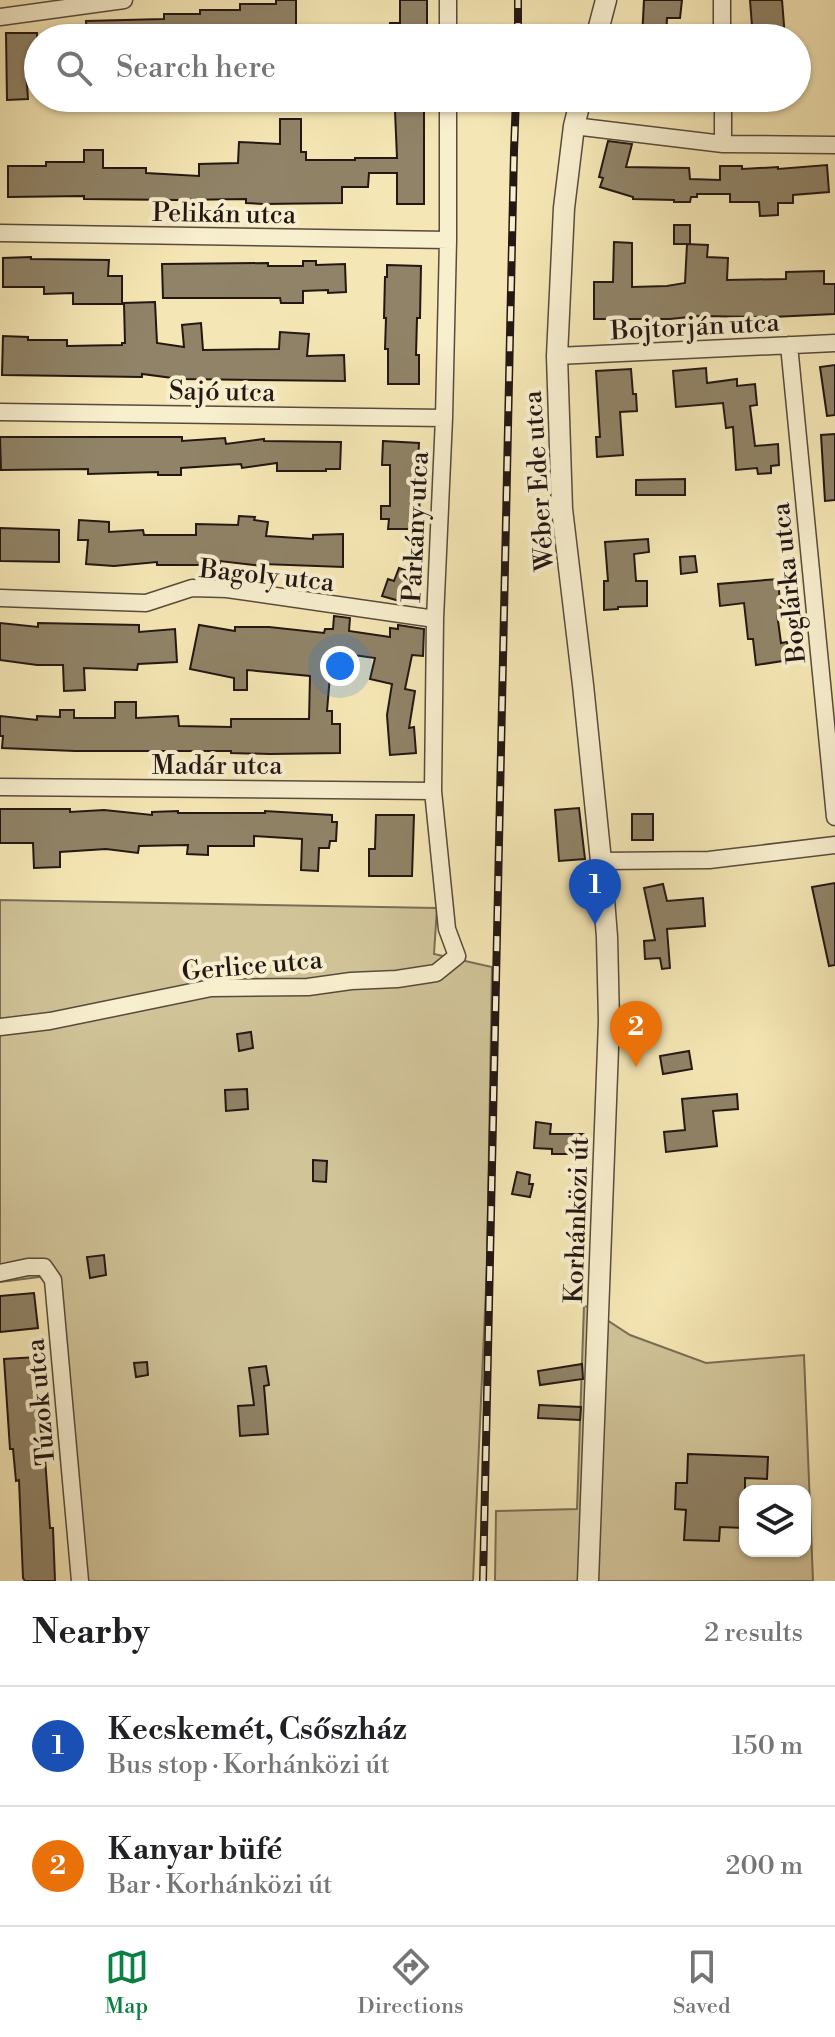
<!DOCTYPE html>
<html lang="en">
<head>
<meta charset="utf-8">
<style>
  :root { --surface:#fff; --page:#f2f2f2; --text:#202124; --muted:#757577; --line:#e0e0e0; --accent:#0b8043 }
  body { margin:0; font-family:"Libre Bodoni",serif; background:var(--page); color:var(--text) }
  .controls { position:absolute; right:24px; bottom:24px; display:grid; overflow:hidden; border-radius:16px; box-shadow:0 2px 6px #0004 }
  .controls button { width:72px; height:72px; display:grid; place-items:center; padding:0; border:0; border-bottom:2px solid var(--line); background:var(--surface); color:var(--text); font:40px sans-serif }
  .you { position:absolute; left:340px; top:666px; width:28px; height:28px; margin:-20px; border:6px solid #fff; border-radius:50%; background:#1a73e8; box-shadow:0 0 0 12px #1a73e833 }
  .badge { display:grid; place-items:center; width:52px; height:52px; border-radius:50%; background:var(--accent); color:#fff; font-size:26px; font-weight:700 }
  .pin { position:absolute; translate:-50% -66px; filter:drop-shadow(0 2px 4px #0008) }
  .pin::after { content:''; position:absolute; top:42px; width:28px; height:24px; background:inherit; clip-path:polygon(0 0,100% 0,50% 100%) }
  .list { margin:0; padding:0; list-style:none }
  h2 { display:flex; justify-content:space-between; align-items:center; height:104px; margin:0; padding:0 32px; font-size:34px }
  h2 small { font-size:26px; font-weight:400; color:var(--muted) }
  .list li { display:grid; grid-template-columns:52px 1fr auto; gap:24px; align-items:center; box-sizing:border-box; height:120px; padding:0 32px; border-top:2px solid var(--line) }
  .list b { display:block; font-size:30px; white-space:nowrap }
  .list p { margin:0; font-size:26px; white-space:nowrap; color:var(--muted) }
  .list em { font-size:26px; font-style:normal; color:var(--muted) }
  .icon { flex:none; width:44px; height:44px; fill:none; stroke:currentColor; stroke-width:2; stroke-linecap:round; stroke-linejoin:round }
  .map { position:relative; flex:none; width:835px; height:1581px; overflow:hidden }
  .search { position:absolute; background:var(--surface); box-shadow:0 2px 6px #0004; left:24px; right:24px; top:24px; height:88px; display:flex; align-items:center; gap:20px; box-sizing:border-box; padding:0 28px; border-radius:44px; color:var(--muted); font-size:30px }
  .sheet { height:344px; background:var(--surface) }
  nav { display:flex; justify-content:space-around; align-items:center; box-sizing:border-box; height:112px; border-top:2px solid var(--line); background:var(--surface); font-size:22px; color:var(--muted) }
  nav a { display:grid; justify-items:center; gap:4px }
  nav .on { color:var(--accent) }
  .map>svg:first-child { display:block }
  .green { fill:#d1c499; stroke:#7a6e56; stroke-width:2; fill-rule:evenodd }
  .building { fill:#908367; stroke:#231713; stroke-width:2 }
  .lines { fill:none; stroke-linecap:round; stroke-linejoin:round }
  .minor-casing { stroke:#584b3c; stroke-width:19 }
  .tertiary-casing { stroke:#584b3c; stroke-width:23 }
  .minor { stroke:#f8efcf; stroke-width:16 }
  .tertiary { stroke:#f8efcf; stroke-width:20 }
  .rail-casing { stroke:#231713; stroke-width:8 }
  .rail { stroke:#f8efcf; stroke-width:5; stroke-dasharray:15; stroke-linecap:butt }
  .labels { text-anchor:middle; stroke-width:8; stroke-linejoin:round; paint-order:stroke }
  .street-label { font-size:26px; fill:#231713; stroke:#f8efcf }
</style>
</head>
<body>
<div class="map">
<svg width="835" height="1581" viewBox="0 0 835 1581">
  <rect width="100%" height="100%" fill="#f5e7b5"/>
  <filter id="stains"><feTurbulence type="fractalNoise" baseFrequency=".0025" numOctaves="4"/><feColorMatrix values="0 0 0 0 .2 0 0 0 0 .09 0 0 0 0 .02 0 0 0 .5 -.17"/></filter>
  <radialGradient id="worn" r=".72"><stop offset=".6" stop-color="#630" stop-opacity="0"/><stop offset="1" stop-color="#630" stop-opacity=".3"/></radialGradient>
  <path class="green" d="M0,900L437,908L434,954L492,967L487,1265L473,1581H88L55,1275L0,1282Z
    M584,1305L630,1335L706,1363L804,1355L813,1581H495L496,1511L577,1509ZM745,1491H805V1551H745Z"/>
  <path class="building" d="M276,0H296V38H276V34H231V38H87L86,21L164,19V14H200V10H240V4H276Z
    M400,0H427V38H390V23H400Z
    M644,0H682L680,18H667L666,38H642Z
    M750,0H782L785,38H755V26H752Z
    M6,33H37L38,69H26L28,99L7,100Z
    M384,98H424V204H397V173H369L368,187H342V203L264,204L246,203V199L177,200L84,199V196L8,197V166H46V162H84V150H103V168H146V173L199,176V164L238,163L239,142L280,144V119H301V152H306V160H355V158H397L395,111L383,110Z
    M608,141L632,144L626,167L689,168L690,179L720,180V166H742V169L778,167V169L827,165L829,192L793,195V203H778V215L760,216L759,202H730V194H697V197H691L690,202H674V200L633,199V197L600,187L603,178L599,177Z
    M674,225H690V244H674Z
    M614,242L632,243V287L667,286L685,283L687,244L708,245L707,257L728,258L727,280L786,279V272L824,271V284H835V314L772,317L699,316L670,319H594V282H613Z
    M31,257V259L109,260L108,276H122V304H73V293L44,294V287H3V258Z
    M303,261H316V265L345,264L346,292L328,293V290L303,291V303H281L280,298H163L162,264L268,263V266H303Z
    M387,265L421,266L420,318H417L416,355H419V384H388V349H385L386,318H384L385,277H387Z
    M155,302L157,343L184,347L182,325L201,323L203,350L279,349L280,332L309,334L307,356L344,355L345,381L180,379L142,374V377L2,375L3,336L28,337V340H67V346L122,345V343H125L124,303Z
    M835,365V415L827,416L820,367Z
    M706,368L707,383L737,379V386L755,384L757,405L750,406L755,446L778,444L779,465L771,466V473L758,474L757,468L736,470L733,427L726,428L723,403L676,407L673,371Z
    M631,369L633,394H636L637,411L620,412L623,455L597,457L596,437H600L596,371Z
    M835,434V500L825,501L821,435Z
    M0,437H182V441L225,438L226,444L264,439V441L341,442L340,469H326V471H277V463L242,468L241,464L181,468V475H158V472L88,474V469L1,470Z
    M383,441L419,443L417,484H420L419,529H388L389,519H381V506H390V465H382Z
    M685,479V495H636V480Z
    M239,516L255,517L254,520L268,522L266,536L313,539V535L343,534V567L263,564V566L220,561V565H157V562L114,566L86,564L88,540H78L79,520L109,522V532L143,530L144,535H196V524L238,525Z
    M0,528L59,530V562L0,561Z
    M648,539L649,552L634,554L636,581H647V606L618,607V609L604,610V581H608L605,542Z
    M695,556L697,572L681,574L680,557Z
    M399,568L413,573L403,602L382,596L388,579L394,581Z
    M778,579L781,613H777L781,643L787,642L790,660L756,665L753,639H748L744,603L720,606L718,584Z
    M334,616L350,618L349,631L390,637V628L398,629V625L424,629L423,656L412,655L405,689L415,691L409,728L414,727L416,753L390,755L387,715L392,684L370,679L375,658L332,652L327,711H332V724H340V753L270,754L231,753V751H75L2,748L3,736H0V716L37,720V716L60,717V710H74V718H115V702H136V718L178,716L179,726L231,727V719H309L310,676L247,670V690H234V678L190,669L199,625L235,631V627H269L324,633L325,629H333Z
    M0,623L38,627V623L139,625V632L175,629L177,662L138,664L137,670L84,668L85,690L64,691L63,665H37L0,660Z
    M579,808L585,859L559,861L555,810Z
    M0,809H70V812L104,810L152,815V812L178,811V813H265V811L332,815V822H337L336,841H330L329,848H319L318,871L301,870L302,839L254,836V846H208V855L187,854L188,845L139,846L138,853L106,849L60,852V867L34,868L33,843H0Z
    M632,814H653V840H632Z
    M376,815H414L412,876H369V849H375Z
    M835,883V965L829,966L812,887Z
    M663,884L667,901L703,898L705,926L667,929L670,968L662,969L660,958L645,959L644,941L655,940L644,888Z
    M251,1032L253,1048L239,1051L237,1034Z
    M689,1051L692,1069L663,1074L660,1056Z
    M247,1089L248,1109L226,1111L225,1090Z
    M737,1094L738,1109L713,1111L717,1146L666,1152L664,1132L685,1130L682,1099Z
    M536,1122L551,1124L550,1134H584V1154H552V1149L534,1148Z
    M313,1160L327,1161L326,1182L313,1181Z
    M517,1172L530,1175L529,1184H533L530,1197L512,1194Z
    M104,1255L106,1275L90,1278L87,1257Z
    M34,1293L38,1328L0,1332V1296Z
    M38,1357L39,1403H43L44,1444L50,1528H53L55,1581H25L23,1578L19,1480L16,1481L13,1449H10L4,1359Z
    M147,1362L148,1375L136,1377L134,1363Z
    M582,1364L583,1379L540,1385L538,1371Z
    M266,1366L269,1385L264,1386L268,1434L240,1436L238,1406L254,1405L249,1368Z
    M539,1405L581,1407L580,1420L538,1418Z
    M688,1454L768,1457L767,1479L745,1478V1528L720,1527L719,1541L684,1540L686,1510L675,1509L676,1483H687Z"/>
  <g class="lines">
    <g class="minor-casing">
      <path id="minor" d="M722,0V38
        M0,17L124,0
        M448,38V0
        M723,98V144
        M574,126L723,144L835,145
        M0,233L448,240
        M789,345L835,817
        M557,356L835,343
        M0,412L444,418
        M0,598L146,603L192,588L227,589L435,619
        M0,787L433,791
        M601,861L709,860L835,845
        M0,1027L50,1021L211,988L308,987L351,981L397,979L436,973L457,956L447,929L433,791L435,619L444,418L448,240V98
        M0,1273L28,1267H44L53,1280L80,1581"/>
    </g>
    <g class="tertiary-casing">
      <path id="tertiary" d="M596,38L606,0
        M581,98L574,126L564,208L557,356L562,509L583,685L601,861L607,937L609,1021L588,1581"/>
    </g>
    <use href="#minor" class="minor"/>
    <use href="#tertiary" class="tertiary"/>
    <g class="rail-casing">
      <path id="rail" d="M518,38V0
        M483,1581L514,151L516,98"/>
    </g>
    <use href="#rail" class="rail"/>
  </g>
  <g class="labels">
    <g class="street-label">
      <text transform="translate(224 213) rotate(1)" y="9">Pelikán utca</text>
      <text transform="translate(695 326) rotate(-3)" y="9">Bojtorján utca</text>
      <text transform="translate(222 391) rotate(1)" y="9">Sajó utca</text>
      <text transform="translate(538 481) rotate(-94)" y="9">Wéber Ede utca</text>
      <text transform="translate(415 527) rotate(-87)" y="9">Párkány utca</text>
      <text transform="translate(267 575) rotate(6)" y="9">Bagoly utca</text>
      <text transform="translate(788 583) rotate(-96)" y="9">Boglárka utca</text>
      <text x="217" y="774">Madár utca</text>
      <text transform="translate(252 965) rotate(-5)" y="9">Gerlice utca</text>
      <text transform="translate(576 1220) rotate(-88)" y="9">Korhánközi út</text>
      <text transform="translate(40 1402) rotate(-95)" y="9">Túzok utca</text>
    </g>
  </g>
  <rect width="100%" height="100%" filter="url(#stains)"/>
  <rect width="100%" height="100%" fill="url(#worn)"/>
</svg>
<div class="controls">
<button><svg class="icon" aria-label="layers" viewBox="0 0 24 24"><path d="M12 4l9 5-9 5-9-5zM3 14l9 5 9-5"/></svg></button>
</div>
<div class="you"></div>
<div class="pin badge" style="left:595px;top:925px;background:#1a4fb4">1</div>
<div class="pin badge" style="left:636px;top:1067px;background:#e8710a">2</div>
<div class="search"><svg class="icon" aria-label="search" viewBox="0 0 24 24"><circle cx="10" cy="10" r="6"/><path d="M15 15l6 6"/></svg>Search here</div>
</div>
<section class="sheet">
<h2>Nearby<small>2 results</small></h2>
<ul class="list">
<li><span class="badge" style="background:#1a4fb4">1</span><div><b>Kecskemét, Csőszház</b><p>Bus stop · Korhánközi út</p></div><em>150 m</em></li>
<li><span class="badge" style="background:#e8710a">2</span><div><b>Kanyar büfé</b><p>Bar · Korhánközi út</p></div><em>200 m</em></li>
</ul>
</section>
<nav>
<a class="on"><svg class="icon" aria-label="map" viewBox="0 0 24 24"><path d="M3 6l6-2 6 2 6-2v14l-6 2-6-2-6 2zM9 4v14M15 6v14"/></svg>Map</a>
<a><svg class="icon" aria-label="directions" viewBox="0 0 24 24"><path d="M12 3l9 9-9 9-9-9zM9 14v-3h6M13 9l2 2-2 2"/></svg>Directions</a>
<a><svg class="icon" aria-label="saved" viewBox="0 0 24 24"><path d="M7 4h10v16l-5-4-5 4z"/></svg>Saved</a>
</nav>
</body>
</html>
